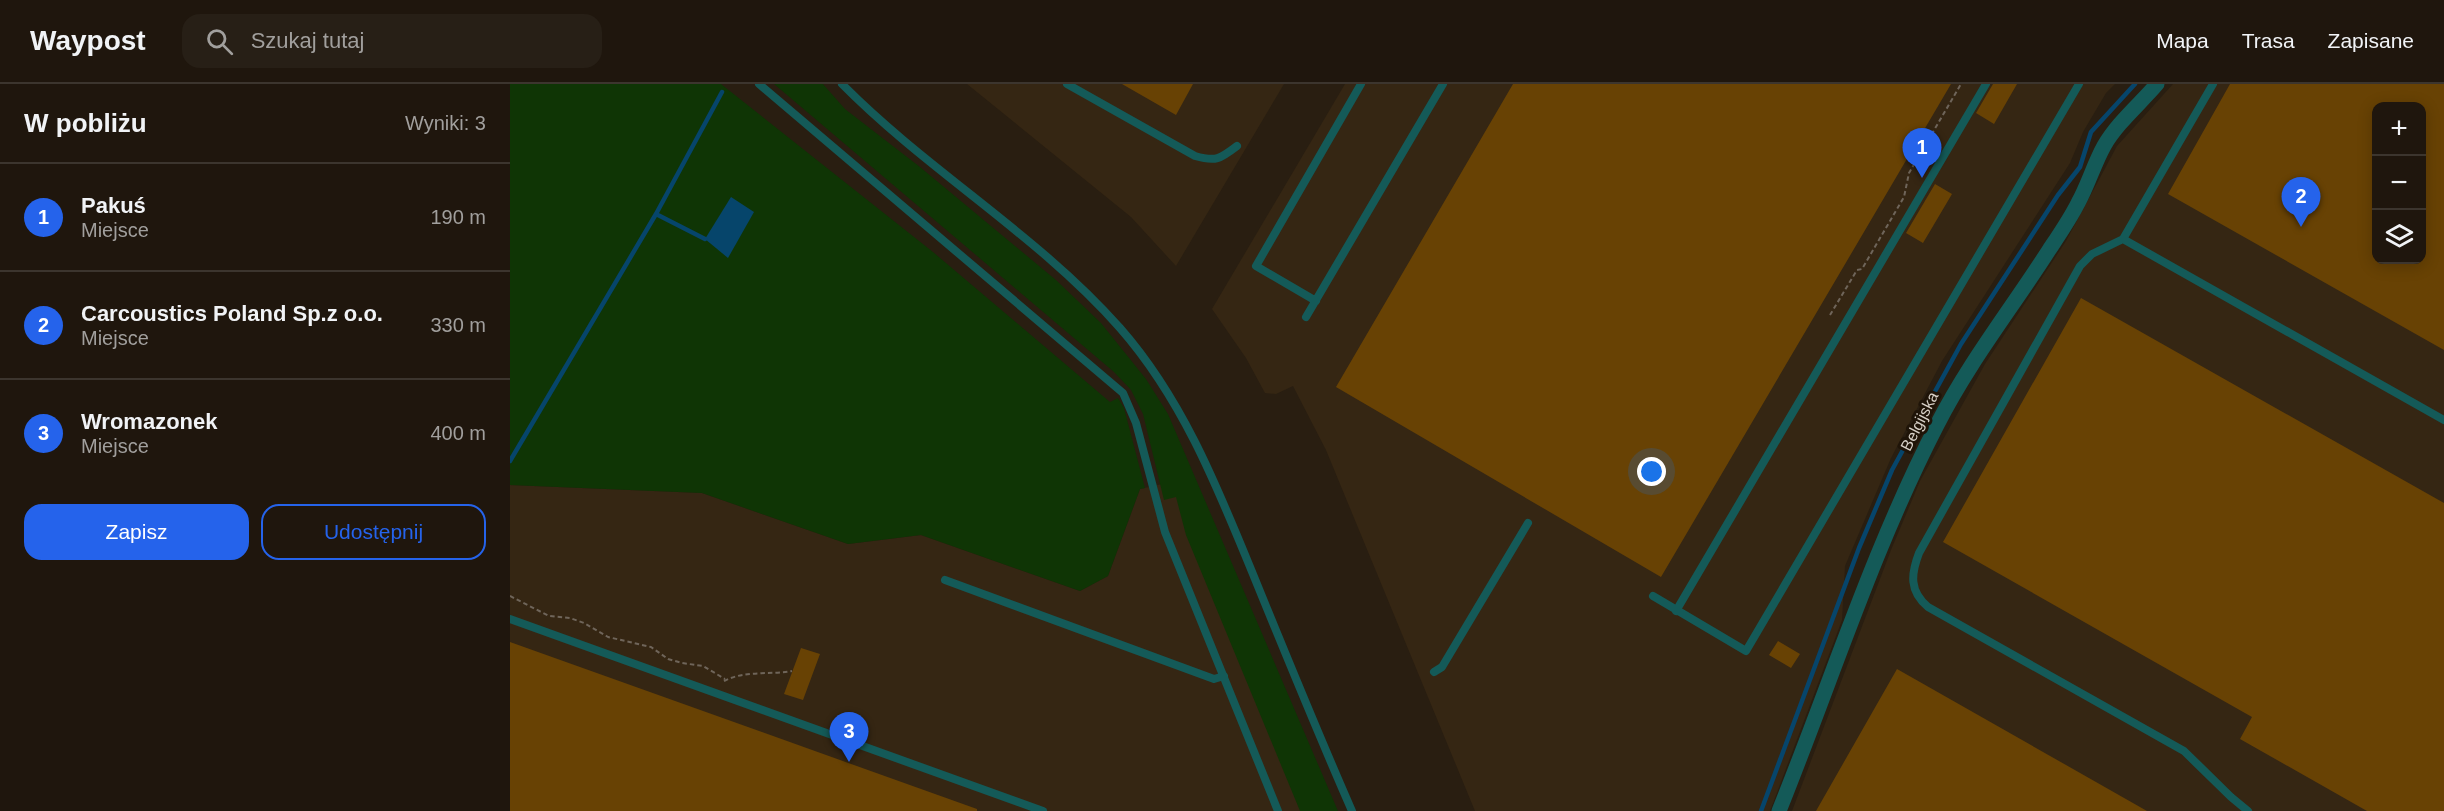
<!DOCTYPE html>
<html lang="pl">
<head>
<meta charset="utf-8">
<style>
  :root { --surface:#1f160d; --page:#271f16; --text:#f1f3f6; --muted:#a19f9d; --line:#3c352e; --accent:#2563eb }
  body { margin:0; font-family:Helvetica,sans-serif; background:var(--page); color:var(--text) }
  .controls { position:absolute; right:18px; top:18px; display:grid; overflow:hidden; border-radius:12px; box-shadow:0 3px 15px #0003 }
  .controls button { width:54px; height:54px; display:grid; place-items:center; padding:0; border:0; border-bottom:2px solid var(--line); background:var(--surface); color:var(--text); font:30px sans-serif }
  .you { position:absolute; left:1142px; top:388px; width:21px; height:21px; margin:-15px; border:4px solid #fff; border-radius:50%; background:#1a73e8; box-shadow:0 0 0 9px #1a73e833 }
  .badge { display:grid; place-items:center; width:39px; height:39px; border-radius:50%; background:var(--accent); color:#fff; font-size:20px; font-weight:700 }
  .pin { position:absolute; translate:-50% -50px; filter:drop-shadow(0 2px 3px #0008) }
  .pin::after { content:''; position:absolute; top:32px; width:21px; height:18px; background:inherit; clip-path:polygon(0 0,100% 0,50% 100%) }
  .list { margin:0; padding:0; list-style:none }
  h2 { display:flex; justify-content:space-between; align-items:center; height:78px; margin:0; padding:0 24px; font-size:26px }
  h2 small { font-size:20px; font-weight:400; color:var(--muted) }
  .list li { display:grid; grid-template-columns:39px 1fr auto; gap:18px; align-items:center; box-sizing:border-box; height:108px; padding:0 24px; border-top:2px solid var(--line) }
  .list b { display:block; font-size:22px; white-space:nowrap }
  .list p { margin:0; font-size:20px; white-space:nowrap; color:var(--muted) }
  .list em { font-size:20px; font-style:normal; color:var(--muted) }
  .actions { display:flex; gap:12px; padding:18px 24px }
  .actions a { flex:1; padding:14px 0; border:2px solid var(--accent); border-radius:18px; text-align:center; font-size:21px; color:var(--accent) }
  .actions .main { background:var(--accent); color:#fff }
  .icon { flex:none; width:33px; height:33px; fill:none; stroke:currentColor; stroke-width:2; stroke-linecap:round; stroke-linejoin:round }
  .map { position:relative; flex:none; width:1934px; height:727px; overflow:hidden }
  header { display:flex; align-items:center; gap:36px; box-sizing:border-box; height:84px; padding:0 30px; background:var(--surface); border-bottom:2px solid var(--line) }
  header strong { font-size:28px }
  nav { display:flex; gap:33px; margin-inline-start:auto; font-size:21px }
  .search { width:420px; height:54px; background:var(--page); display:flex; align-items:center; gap:15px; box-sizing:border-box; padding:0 21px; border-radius:18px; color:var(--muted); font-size:22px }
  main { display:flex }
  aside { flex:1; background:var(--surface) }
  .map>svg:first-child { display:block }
  .built { fill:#352613; fill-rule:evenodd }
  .green { fill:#0f3505 }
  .water { fill:#06456b }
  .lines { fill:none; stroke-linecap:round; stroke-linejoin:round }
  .stream { stroke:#06456b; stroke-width:4.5 }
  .building { fill:#684204; fill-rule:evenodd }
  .path { stroke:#6f655a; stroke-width:2; stroke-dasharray:4.5 3; stroke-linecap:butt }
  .lane { stroke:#145a58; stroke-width:8 }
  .street { stroke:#145a58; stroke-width:15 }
  .labels { text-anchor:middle; stroke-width:6; stroke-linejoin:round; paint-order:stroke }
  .street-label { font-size:16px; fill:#d7d0c7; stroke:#1f1408 }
</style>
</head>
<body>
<header>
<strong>Waypost</strong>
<div class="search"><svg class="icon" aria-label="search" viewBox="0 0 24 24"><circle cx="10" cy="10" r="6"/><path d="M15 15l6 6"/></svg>Szukaj tutaj</div>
<nav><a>Mapa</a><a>Trasa</a><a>Zapisane</a></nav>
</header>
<main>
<aside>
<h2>W pobliżu<small>Wyniki: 3</small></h2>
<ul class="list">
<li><span class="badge">1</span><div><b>Pakuś</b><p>Miejsce</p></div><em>190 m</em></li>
<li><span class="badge">2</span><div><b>Carcoustics Poland Sp.z o.o.</b><p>Miejsce</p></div><em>330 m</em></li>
<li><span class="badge">3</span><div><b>Wromazonek</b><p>Miejsce</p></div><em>400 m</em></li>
</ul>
<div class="actions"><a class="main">Zapisz</a><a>Udostępnij</a></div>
</aside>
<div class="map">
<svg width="1934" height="727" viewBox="0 0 1934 727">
  <rect width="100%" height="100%" fill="#291e11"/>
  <path class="built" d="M457,0H774L666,182L621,133Z
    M835,0H1605L1596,9L1573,48L1560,79L1432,277L1381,374L1335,482L1332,536L1260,727H965L816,366L783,302L766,310L755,309L736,274L702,225Z
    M1663,0H1934V727H1282L1381,466L1410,397L1475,280L1556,157L1607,62ZM1866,22H1912V176H1866Z
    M679,394L817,727H0V401L192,409L338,460L411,451L570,507L598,492L630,405Z"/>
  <path class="green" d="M0,0H211L423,168L600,318L608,314L614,324L635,404L630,405L598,492L570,507L411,451L338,460L192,409L0,401Z
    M264,0H313L335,25L410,83L546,196L591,239L636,295L658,330L828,727H790L676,451L666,413L654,416L633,330L621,306L604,288Z"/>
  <path class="water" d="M221,113L244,128L218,174L195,155Z"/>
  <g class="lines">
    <path class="stream" d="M146,130L195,155
      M0,377L146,130L212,8
      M1251,727L1349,464L1382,386L1451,260L1548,111L1570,83L1581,48L1625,0"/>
  </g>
  <path class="building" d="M612,0H683L666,31Z
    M1003,0H1441L1151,493L826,303Z
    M1483,0H1507L1484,40L1466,29Z
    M1720,0H1934V266L1658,110ZM1866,22H1911V176H1866Z
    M1425,100L1442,110L1413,159L1396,149Z
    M1571,214L1934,419V727H1857L1730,655L1742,633L1433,458Z
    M1268,557L1290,570L1281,584L1259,571Z
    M0,558L467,725V727H0Z
    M291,564L310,570L293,616L274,610Z
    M1387,585L1637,727H1306Z"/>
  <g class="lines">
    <path class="path" d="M1320,231L1347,186L1352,185L1394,113L1399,89L1451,0
      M0,512L39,532L60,534L74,539L98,553L141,563L158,575L172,579L193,582L215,595
      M214,597C235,586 260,591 282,587"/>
    <path class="lane" d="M249,0L613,309L626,339L655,448L768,727
      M332,0C419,88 528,151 610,244C675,318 710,410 747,500C778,576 809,652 842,727
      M557,0L685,72C706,78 710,75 727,62
      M1703,0L1613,155L1934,336
      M1613,155L1582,170L1570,182L1409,469C1401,490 1399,507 1418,523L1674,667L1721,713L1738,727
      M806,217L746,182L851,0
      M796,233L933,0
      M435,496L704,595L714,592
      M1143,512L1236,567L1569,0
      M1166,527L1476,0
      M0,535L533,727
      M924,588L932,583L1018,439"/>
    <path class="street" d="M1269,727C1321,598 1363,465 1427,341C1459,278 1502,224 1539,166C1549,151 1560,135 1568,119C1578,101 1584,80 1594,62C1607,39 1630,20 1647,0"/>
  </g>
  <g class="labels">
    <g class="street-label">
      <text transform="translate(1409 337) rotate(-63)" y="6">Belgijska</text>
    </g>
  </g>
</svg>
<div class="controls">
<button>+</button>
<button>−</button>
<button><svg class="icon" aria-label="layers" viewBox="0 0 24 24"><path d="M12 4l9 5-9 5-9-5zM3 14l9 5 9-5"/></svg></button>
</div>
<div class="you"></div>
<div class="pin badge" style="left:1412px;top:94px">1</div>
<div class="pin badge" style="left:1791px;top:143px">2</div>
<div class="pin badge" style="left:339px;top:678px">3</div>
</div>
</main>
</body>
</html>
